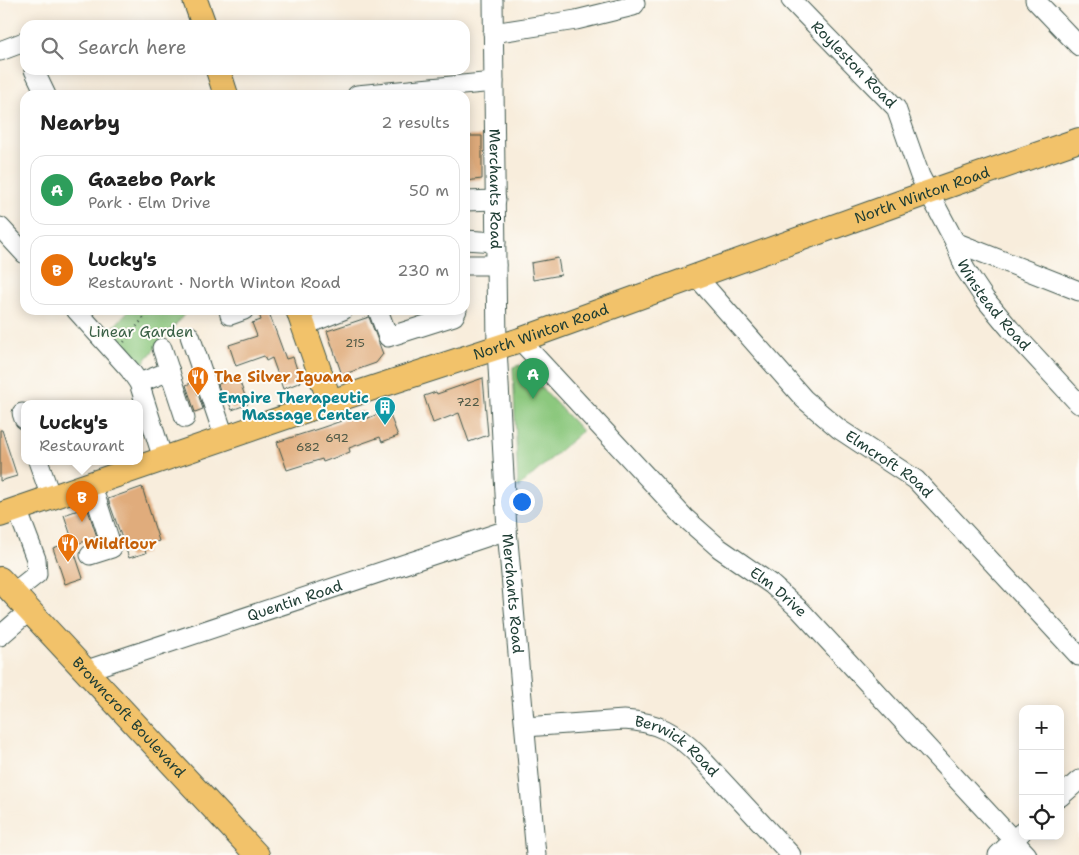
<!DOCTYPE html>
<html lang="en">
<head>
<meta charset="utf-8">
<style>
  :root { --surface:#fff; --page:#f2f2f2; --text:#222; --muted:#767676; --line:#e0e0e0; --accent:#0b8043 }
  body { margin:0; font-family:"Shantell Sans",sans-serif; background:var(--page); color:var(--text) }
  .controls { position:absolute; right:15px; bottom:15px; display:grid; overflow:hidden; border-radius:10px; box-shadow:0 2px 12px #0003 }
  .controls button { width:45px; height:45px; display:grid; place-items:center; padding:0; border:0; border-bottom:1px solid var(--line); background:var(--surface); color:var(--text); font:25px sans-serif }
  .you { position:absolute; left:521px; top:501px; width:18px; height:18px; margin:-12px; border:4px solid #fff; border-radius:50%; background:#1a73e8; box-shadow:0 0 0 8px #1a73e833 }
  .badge { display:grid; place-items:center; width:32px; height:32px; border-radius:50%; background:var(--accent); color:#fff; font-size:16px; font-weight:700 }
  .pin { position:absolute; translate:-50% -41px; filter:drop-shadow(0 1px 2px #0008) }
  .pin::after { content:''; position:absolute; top:26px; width:18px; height:15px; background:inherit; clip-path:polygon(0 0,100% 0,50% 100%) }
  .popup { position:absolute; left:21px; top:400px; width:122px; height:65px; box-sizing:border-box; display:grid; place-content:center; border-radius:10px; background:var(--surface); filter:drop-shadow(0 1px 4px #0005); font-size:16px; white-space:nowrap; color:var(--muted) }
  .popup b { font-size:19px; color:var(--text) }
  .popup::after { content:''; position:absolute; left:50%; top:100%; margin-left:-10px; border:10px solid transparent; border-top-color:var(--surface) }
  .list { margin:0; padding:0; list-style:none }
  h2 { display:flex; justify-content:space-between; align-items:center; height:65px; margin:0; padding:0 20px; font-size:21px }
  h2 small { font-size:16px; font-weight:400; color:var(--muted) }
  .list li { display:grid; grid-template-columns:32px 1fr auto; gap:15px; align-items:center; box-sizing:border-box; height:70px; margin:0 10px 10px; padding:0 10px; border:1px solid var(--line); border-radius:15px }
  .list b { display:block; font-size:19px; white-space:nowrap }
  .list p { margin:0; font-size:16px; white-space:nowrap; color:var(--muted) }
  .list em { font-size:16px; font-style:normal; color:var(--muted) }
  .icon { flex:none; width:28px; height:28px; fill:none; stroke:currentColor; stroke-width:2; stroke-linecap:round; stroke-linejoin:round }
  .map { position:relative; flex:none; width:1079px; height:855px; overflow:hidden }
  .search { position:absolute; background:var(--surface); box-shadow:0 2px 12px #0003; left:20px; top:20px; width:450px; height:55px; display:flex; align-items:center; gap:12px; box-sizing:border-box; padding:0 18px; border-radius:15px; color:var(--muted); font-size:19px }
  .panel { position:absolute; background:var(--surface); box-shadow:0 2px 12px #0003; left:20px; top:90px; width:450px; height:225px; border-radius:15px }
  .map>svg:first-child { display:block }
  .green { fill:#8cc87e; stroke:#568259 }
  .building { fill:#e0ac7b }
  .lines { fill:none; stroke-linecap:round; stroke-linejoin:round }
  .minor-casing { stroke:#40574d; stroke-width:21 }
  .major-casing { stroke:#40574d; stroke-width:26 }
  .path { stroke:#40574d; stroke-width:2.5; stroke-dasharray:1 4; stroke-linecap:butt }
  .minor { stroke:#fff; stroke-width:19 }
  .major { stroke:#f2c26a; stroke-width:24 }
  .labels { text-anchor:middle; stroke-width:4; stroke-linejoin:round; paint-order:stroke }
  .number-label { font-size:12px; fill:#4f5946 }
  .street-label { font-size:15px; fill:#1f3d34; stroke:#fdfcf7 }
  .park-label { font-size:15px; fill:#3a6046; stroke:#fdfcf7 }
  .food-label { font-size:15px; font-weight:bold; fill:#c56008; stroke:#fdfcf7; text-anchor:start }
  .culture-label { font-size:15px; font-weight:bold; fill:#0d838f; stroke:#fdfcf7; text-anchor:end }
</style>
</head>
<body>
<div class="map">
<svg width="1079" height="855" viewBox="0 0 1079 855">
  <rect width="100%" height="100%" fill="#fdfcf7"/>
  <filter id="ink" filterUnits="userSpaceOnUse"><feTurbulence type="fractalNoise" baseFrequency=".02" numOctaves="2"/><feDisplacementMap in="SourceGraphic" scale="10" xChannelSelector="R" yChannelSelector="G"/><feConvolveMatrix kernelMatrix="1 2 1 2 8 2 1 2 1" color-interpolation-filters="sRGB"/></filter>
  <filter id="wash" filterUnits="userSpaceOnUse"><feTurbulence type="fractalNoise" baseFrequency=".0096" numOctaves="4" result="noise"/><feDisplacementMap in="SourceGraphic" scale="20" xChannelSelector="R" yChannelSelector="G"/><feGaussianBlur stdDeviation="1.12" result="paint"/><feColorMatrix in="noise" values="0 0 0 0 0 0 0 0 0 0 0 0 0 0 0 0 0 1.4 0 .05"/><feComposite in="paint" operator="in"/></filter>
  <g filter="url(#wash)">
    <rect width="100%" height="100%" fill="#f8eddc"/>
    <path class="green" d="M129,310H188L142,364L110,331Z
      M520,365L582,431L518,488L513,367Z"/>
    <g id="blocks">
      <path class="building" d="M465,136H482V179L465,181Z
        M558,258L561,275L533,280L531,263Z
        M258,310H268L286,359L293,357L301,382L283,389L272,358L266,361L264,356L236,366L229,345L257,336L252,323L261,320Z
        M369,317L383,354L376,363L342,375L327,331Z
        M238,377L248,404L232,410L228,401L224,402L218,384Z
        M483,378L488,435L469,442L459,413L433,423L424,396L436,392L437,394Z
        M194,382L203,409L195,412L186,385Z
        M388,410L398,436L382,442L380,437L349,448L350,452L323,462L322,459L287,470L277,442L321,428L350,418L349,415L364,411L366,419Z
        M0,430H2L17,476L0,481Z
        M142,487L159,541L144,546L146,553L129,558L108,499Z
        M87,507L97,537L74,545L64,515Z
        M71,542L83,578L65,584L53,548Z"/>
    </g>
  </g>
  <g filter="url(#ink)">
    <use href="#blocks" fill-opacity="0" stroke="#40574d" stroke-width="1"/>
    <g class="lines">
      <g class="minor-casing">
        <g id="minor">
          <path id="s1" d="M493,0L497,348L507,530L536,855"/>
          <path id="s2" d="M791,0L896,108L920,176L955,242L965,269L985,299L1010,329L1079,404"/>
          <path d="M1035,0L1079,46"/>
          <path d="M493,33L576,20L633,6L635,4L634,0"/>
          <path d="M0,51L24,42"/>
          <path d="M34,70L46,95"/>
          <path d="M357,95L494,82"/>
          <path d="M465,201L496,200"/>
          <path d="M0,227L25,254"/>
          <path d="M465,240L496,242"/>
          <path d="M955,242L1079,291"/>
          <path d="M465,265H496"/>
          <path id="s3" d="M696,276L804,399L839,429L916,480L1079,656"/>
          <path d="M76,310L130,370L139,383L163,459"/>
          <path d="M229,310L230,315L244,310"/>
          <path d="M378,310L388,337L454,316L457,310"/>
          <path d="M303,326L343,310"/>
          <path d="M190,336L225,439"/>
          <path id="s4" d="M520,340L684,517L719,548L771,584L800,610L1027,855"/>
          <path d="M162,348L185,418"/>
          <path d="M139,383L170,371"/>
          <path d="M22,413L24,419"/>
          <path d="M38,461L51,497"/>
          <path d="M90,555L112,548L91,483"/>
          <path d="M13,593L37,574L36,559L17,509"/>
          <path d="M0,636L29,611"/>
          <path id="s5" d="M84,671L507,530"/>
          <path id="s6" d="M525,727L624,720C657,722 675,732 698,755L791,855"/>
          <path d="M1060,797L1079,780"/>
          <path d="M998,855L1022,832"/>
        </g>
      </g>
      <g class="major-casing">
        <g id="major">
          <path d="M195,0L204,25"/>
          <path d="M218,70L226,95"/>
          <path d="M298,310L330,402"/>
          <path id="s7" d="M0,515L330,402L520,340L927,193L1079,140"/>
          <path id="s8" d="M0,579L257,855"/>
        </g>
      </g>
      <path class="path" d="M124,342L150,310"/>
      <use href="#minor" class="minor"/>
      <use href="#major" class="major"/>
    </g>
  </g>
  <defs>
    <g id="restaurant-pin" transform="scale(1.125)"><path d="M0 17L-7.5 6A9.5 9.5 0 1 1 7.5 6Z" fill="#e8710a" stroke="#fdfcf7"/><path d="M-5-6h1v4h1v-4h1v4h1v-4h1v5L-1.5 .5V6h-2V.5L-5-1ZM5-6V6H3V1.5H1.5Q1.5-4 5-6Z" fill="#fff"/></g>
    <g id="building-pin" transform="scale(1.125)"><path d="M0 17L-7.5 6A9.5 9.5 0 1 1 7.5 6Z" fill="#0f9aa8" stroke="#fdfcf7"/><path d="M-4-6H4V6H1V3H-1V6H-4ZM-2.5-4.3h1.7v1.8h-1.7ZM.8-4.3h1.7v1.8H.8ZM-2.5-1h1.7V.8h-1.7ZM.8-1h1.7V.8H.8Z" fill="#fff"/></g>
  </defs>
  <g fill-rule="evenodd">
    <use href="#restaurant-pin" x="198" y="377"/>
    <use href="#building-pin" x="385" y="407"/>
    <use href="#restaurant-pin" x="68" y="544"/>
  </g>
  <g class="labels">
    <g class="number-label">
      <text x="355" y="347">215</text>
      <text x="468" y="406">722</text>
      <text x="337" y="442">692</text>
      <text x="308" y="451">682</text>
    </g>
    <g class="street-label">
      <text dy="5" stroke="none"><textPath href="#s2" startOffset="90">Royleston Road</textPath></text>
      <text dy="5" stroke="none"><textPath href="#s1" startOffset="189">Merchants Road</textPath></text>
      <text dy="5" stroke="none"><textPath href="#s7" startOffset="976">North Winton Road</textPath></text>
      <text dy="5" stroke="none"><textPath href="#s2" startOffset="372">Winstead Road</textPath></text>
      <text dy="5" stroke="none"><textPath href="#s7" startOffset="571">North Winton Road</textPath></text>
      <text dy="5" stroke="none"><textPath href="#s3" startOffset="271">Elmcroft Road</textPath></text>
      <text dy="5" stroke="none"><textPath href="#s1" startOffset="594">Merchants Road</textPath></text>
      <text dy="5" stroke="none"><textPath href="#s4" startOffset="362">Elm Drive</textPath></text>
      <text dy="5" stroke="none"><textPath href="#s5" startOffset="222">Quentin Road</textPath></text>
      <text dy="5" stroke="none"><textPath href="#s8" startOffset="189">Browncroft Boulevard</textPath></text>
      <text dy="5" stroke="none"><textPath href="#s6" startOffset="160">Berwick Road</textPath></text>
    </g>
    <g class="park-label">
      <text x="141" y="337">Linear Garden</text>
    </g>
    <g class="food-label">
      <text x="214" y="382">The Silver Iguana</text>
      <text x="84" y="549">Wildflour</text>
    </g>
    <g class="culture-label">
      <text x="369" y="403">Empire Therapeutic<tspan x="369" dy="17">Massage Center</tspan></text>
    </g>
  </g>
</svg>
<div class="controls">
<button>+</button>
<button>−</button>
<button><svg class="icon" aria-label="locate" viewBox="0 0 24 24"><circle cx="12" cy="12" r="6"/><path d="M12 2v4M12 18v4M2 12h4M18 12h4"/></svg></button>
</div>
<div class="you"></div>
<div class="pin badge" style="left:533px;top:399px;background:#2e9e5b">A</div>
<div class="pin badge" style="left:82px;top:522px;background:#e8710a">B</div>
<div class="popup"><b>Lucky's</b>Restaurant</div>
<div class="search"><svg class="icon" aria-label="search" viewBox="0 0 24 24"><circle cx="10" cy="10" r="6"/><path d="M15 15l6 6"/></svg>Search here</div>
<section class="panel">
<h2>Nearby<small>2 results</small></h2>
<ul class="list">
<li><span class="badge" style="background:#2e9e5b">A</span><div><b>Gazebo Park</b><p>Park · Elm Drive</p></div><em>50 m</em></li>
<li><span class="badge" style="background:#e8710a">B</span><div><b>Lucky's</b><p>Restaurant · North Winton Road</p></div><em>230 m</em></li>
</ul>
</section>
</div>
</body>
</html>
